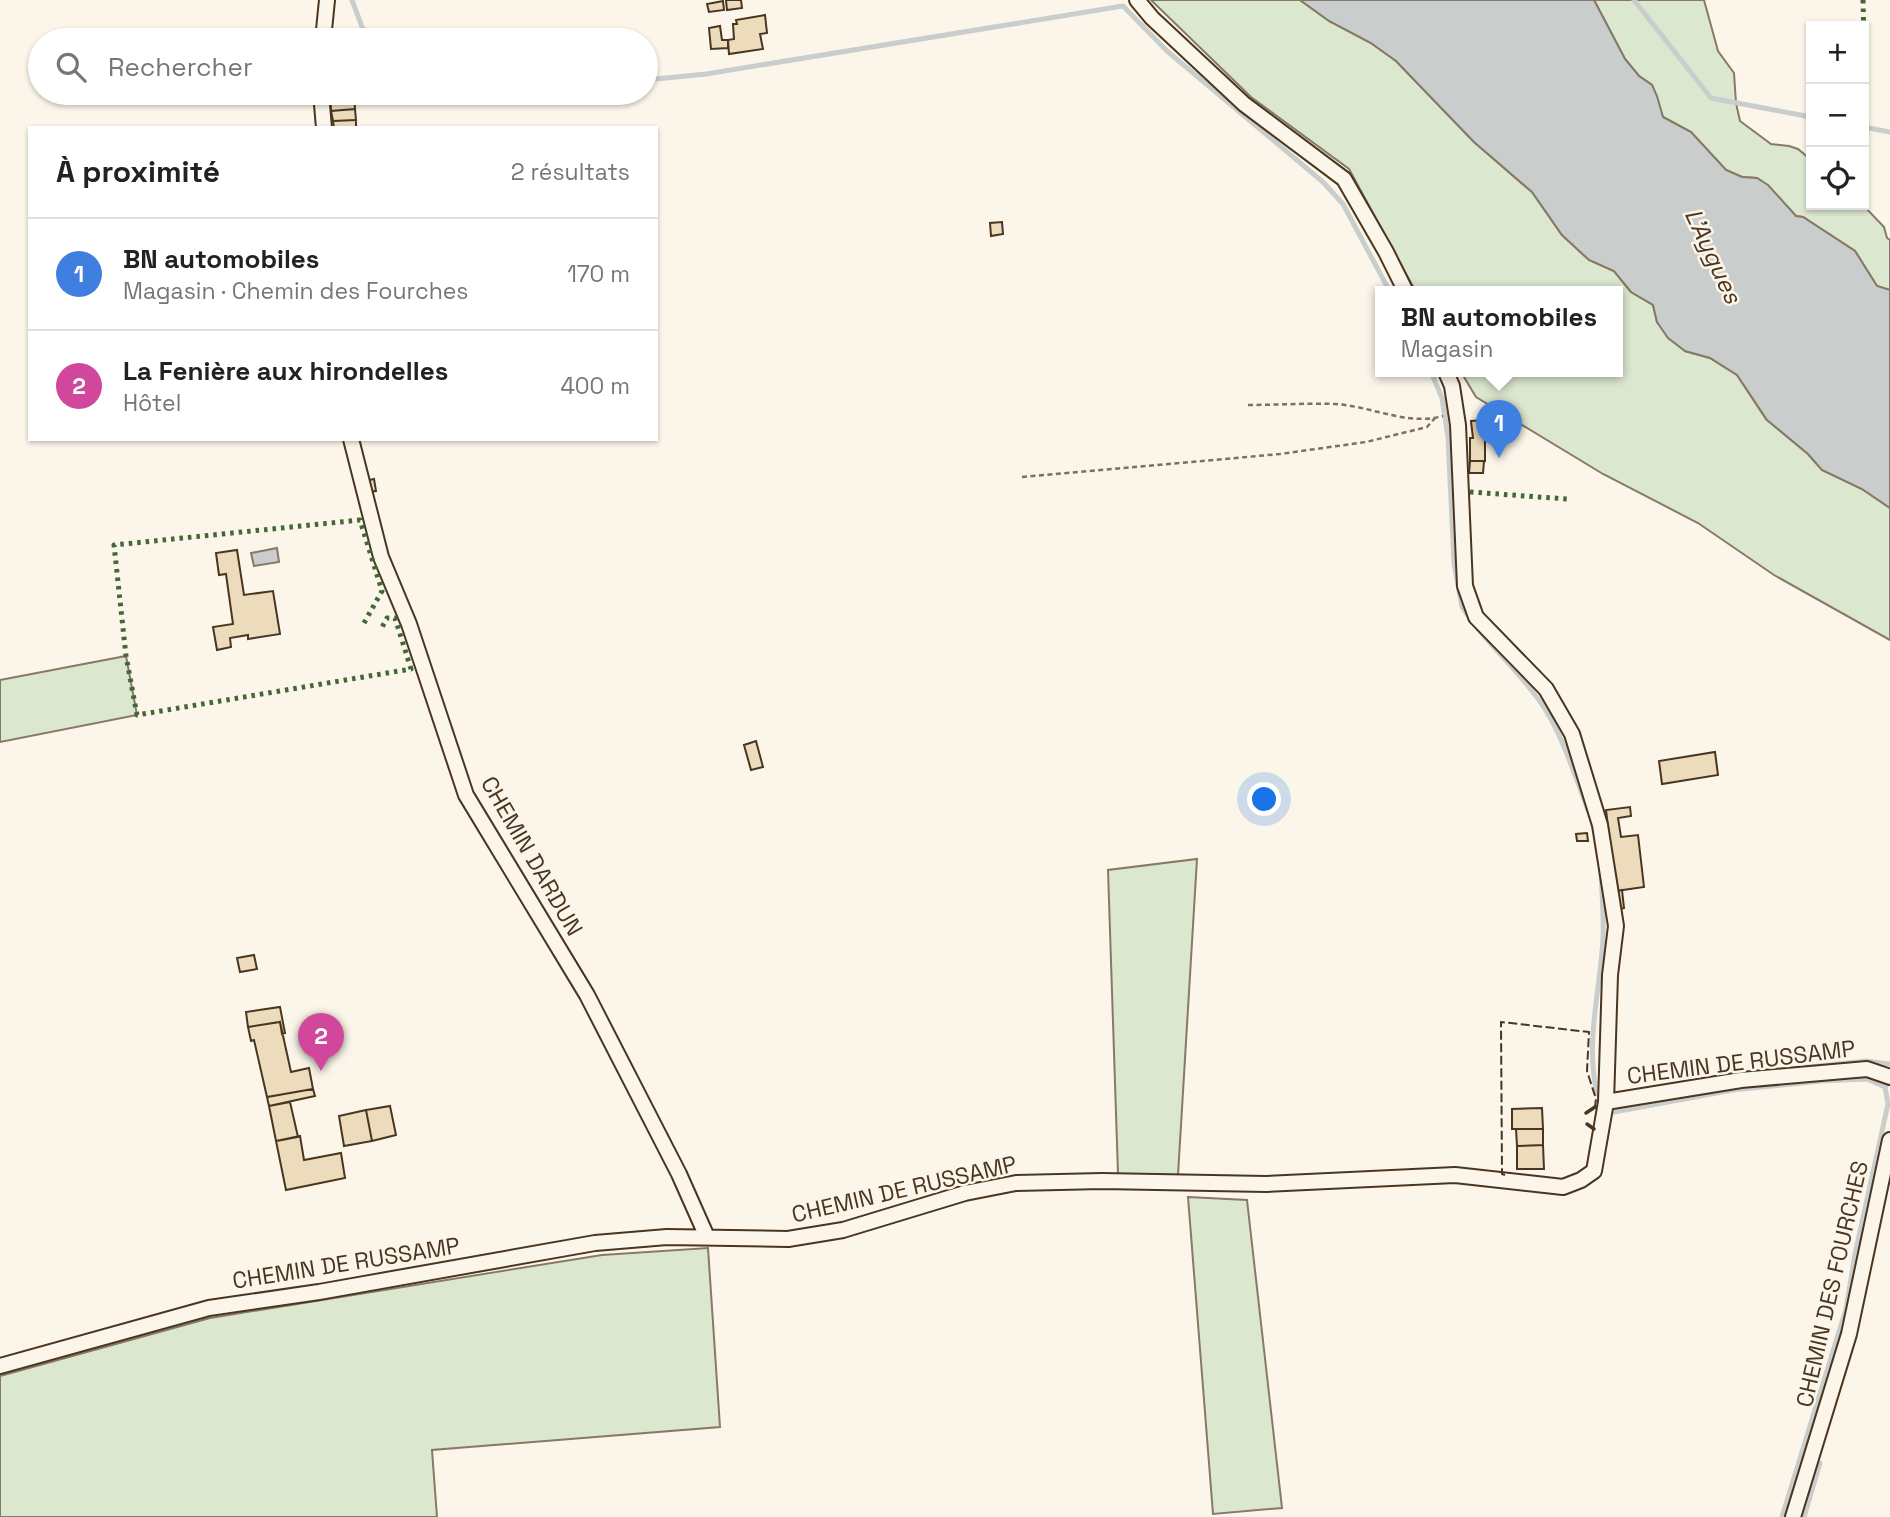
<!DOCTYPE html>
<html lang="fr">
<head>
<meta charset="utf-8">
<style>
  :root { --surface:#fff; --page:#f6f6f6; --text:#222; --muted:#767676; --line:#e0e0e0; --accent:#111827 }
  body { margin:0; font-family:"Space Grotesk",sans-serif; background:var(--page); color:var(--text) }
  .controls { position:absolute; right:21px; top:21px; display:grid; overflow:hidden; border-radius:0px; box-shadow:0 2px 5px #0004 }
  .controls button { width:63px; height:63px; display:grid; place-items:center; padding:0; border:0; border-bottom:2px solid var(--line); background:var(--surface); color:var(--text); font:35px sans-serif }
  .you { position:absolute; left:1265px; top:800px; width:24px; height:24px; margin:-18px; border:5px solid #fff; border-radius:50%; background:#1a73e8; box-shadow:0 0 0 10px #1a73e833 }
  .badge { display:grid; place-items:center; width:46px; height:46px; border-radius:50%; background:var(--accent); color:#fff; font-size:23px; font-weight:700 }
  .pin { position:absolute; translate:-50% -58px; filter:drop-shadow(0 2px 4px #0008) }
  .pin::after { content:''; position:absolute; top:37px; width:24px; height:21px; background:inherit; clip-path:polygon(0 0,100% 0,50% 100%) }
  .popup { position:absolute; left:1375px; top:286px; width:248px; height:91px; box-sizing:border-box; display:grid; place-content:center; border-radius:0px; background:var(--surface); filter:drop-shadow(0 2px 5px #0005); font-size:23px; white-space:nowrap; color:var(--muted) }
  .popup b { font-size:26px; color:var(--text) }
  .popup::after { content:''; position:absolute; left:50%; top:100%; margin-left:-14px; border:14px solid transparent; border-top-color:var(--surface) }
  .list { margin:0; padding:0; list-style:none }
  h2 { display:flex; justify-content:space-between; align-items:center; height:91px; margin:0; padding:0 28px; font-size:30px }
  h2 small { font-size:23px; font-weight:400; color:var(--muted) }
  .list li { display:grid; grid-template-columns:46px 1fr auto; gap:21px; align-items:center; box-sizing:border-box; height:112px; padding:0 28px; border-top:2px solid var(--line) }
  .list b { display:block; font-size:26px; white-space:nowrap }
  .list p { margin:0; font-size:23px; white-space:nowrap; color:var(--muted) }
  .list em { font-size:23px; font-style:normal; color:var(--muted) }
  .icon { flex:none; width:38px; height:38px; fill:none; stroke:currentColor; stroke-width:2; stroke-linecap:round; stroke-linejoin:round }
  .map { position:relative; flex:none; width:1890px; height:1517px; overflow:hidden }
  .search { position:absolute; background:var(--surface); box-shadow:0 2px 5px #0004; left:28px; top:28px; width:630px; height:77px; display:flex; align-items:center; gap:18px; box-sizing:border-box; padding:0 24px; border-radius:38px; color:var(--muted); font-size:26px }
  .panel { position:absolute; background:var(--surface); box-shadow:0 2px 5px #0004; left:28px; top:126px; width:630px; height:315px; border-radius:0px }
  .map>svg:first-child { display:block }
  .green { fill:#dce7d0; stroke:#887966; stroke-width:2 }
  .water { fill:#c9cecd; stroke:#887966; stroke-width:2 }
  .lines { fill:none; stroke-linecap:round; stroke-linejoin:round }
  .stream { stroke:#c9cecd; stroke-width:5 }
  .building { fill:#ecdcbc; stroke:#4a3520; stroke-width:2 }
  .street-casing { stroke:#4a3520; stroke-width:18 }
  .path { stroke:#7f6f5c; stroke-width:2.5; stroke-dasharray:5 3.5; stroke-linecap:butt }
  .street { stroke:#fbf6e9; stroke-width:14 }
  .hedge { stroke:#436837; stroke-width:5; stroke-dasharray:3.5 5; stroke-linecap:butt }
  .fence { stroke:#4a3520; stroke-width:2; stroke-dasharray:9 3.5; stroke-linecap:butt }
  .wall { stroke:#4a3520; stroke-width:3.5 }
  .labels { text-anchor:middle; stroke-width:5; stroke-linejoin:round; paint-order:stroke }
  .street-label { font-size:23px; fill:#4a3520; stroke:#fbf6e9 }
  .water-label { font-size:24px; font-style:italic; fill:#4a3520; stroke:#fbf6e9 }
</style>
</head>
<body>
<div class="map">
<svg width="1890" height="1517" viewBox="0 0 1890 1517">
  <rect width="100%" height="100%" fill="#fbf6e9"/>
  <path class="green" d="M1151,0H1300L1329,21L1371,43L1396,61L1474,142L1532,192L1562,235L1589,260L1614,271L1631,292L1653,305L1657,322L1685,351L1710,358L1737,375L1766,419L1808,454L1822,470L1862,489L1890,508V640L1774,575L1698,523L1603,474L1476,397L1461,372H1618V292H1416L1349,169L1251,97Z
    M1594,0H1704L1718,51L1734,73L1736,103L1740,121L1771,144L1789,146L1798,149L1811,160V205H1863L1884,227L1887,238L1890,240V290L1877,286L1855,251L1803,217L1796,216L1768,186L1757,178L1742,177L1726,170L1691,132L1663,117L1652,85L1639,76L1625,59Z
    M126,656L137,715L0,742V680Z
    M1197,859L1178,1175L1118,1174L1108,870Z
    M1188,1197L1247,1200L1282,1508L1213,1514Z
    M708,1248L720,1427L432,1450L437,1517H0V1376L210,1318L602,1255Z"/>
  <path class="water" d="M1300,0H1594L1625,59L1639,76L1652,85L1657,96L1663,117L1691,132L1726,170L1742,177L1757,178L1768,185L1796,216L1803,217L1855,251L1877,286L1890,290V508L1862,489L1822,470L1808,454L1767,420L1737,375L1710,358L1685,351L1668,338L1657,322L1653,305L1631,292L1614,271L1589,260L1562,235L1532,192L1474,142L1396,61L1371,43L1329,21Z
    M277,548L279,562L254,566L251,553Z"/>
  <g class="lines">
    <path class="stream" d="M352,0L367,40
      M1634,0L1711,98L1811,117
      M646,80L706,74L1123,6L1167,51L1323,182L1343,204L1390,292
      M440,93L453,101L528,93
      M1864,127L1890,132
      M1431,372L1442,398L1448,437L1454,563L1462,607L1470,618
      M1478,629C1500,656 1526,679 1545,709C1564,740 1575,776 1588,810
      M1791,1069L1866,1061L1890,1064
      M1597,1094C1585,1042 1600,992 1603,939C1604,917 1602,895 1601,874
      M1614,1112L1733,1090L1821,1081L1867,1079L1885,1087
      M1782,1517L1846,1309L1855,1254L1888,1104L1885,1087L1887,1084
      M1804,1517L1820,1463"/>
  </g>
  <path class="building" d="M726,0H741L742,8L727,10Z
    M723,1L724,10L709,12L707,4Z
    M765,15L767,33L760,34L763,49L729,54L728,40L734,39L733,24H737L736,20Z
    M720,26L722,40H728V48L711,49L709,28Z
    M330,93H354L355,109L331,111Z
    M355,109L356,120L333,121L331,111Z
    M356,120V128H334L333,121Z
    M1002,222L1003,234L991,236L990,223Z
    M1485,420V461H1470V438H1473L1471,421Z
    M1470,461H1484L1483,473H1469Z
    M374,479L376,491L367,492L365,481Z
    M237,550L244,595L273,591L280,634L248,639V635L230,638L231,647L217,650L213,627L233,624L226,574L219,575L216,553Z
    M756,741L763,767L751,770L744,745Z
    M1715,752L1718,775L1662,784L1659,761Z
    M1630,807L1631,816L1618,818L1621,837L1638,835L1644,887L1616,891L1606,810Z
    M1587,833L1588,841H1577L1576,834Z
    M1622,890L1624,908L1616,910V891Z
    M254,955L257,969L240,972L237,958Z
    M280,1007L285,1033L282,1034L280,1022L248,1027L246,1012Z
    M280,1022L291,1072L309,1068L313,1089L267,1097L254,1040L251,1041L248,1027Z
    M313,1089L315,1096L269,1106L267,1097Z
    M290,1102L298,1137L276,1141L269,1106Z
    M390,1106L396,1135L372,1141L366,1110Z
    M1542,1108L1543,1129H1512V1109Z
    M366,1110L372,1141L344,1146L339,1116Z
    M1516,1129H1543V1145L1517,1146Z
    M300,1136L304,1160L341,1153L345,1178L286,1190L276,1141Z
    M1543,1145L1544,1169H1517V1146Z"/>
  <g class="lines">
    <g class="street-casing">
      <path id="street" d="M1137,0L1152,18L1244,104L1344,179L1386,252L1406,292
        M323,40L327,0
        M321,93L324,128
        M351,439L381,557L409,624L466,795L587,995L679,1174L707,1237
        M1606,1102L1741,1080L1867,1069L1890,1077
        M0,1366L209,1308L319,1292L595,1243L667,1237L788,1239L843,1230L965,1193L1016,1183L1102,1181L1266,1184L1455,1175L1563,1187L1581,1180L1594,1171L1606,1102L1610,975L1616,926L1600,825L1572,734L1546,689L1476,617L1465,586L1458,425L1452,386L1446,372
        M1793,1517L1849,1334L1890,1140"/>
    </g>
    <path class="path" d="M1248,405C1277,405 1306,403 1335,404C1371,406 1407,426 1443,416
      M1022,477L1280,454L1366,442L1427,427L1435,418"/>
    <use href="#street" class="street"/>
    <path class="hedge" d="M1863,0L1865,79
      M1470,492L1567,499
      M364,623L382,591L360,520L114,545L126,656L137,715L411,669L395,618H387L380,631"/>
    <path class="fence" d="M1505,1175L1502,1174L1501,1022L1589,1032L1587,1071L1596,1099L1595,1107"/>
    <path class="wall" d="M1586,1113L1595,1107
      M1587,1124L1594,1129"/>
  </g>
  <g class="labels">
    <g class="street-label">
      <text transform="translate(532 856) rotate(60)" y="8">CHEMIN DARDUN</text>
      <text transform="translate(1741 1062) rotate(-7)" y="8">CHEMIN DE RUSSAMP</text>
      <text transform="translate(904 1189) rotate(-13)" y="8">CHEMIN DE RUSSAMP</text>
      <text transform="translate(346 1263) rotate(-9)" y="8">CHEMIN DE RUSSAMP</text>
      <text transform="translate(1832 1284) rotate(-77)" y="8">CHEMIN DES FOURCHES</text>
    </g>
    <g class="water-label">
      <text transform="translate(1713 256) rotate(65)" y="8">L'Aygues</text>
    </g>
  </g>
</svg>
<div class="controls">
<button>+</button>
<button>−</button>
<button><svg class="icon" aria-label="locate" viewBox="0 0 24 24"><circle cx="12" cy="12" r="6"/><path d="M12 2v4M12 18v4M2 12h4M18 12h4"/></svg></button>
</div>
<div class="you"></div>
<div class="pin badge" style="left:1499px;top:458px;background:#3f7fe0">1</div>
<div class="popup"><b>BN automobiles</b>Magasin</div>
<div class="pin badge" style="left:321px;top:1071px;background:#d1479c">2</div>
<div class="search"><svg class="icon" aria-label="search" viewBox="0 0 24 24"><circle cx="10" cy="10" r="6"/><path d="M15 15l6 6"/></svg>Rechercher</div>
<section class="panel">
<h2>À proximité<small>2 résultats</small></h2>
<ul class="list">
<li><span class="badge" style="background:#3f7fe0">1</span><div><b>BN automobiles</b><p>Magasin · Chemin des Fourches</p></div><em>170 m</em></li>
<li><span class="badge" style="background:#d1479c">2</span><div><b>La Fenière aux hirondelles</b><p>Hôtel</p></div><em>400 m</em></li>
</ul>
</section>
</div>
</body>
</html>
